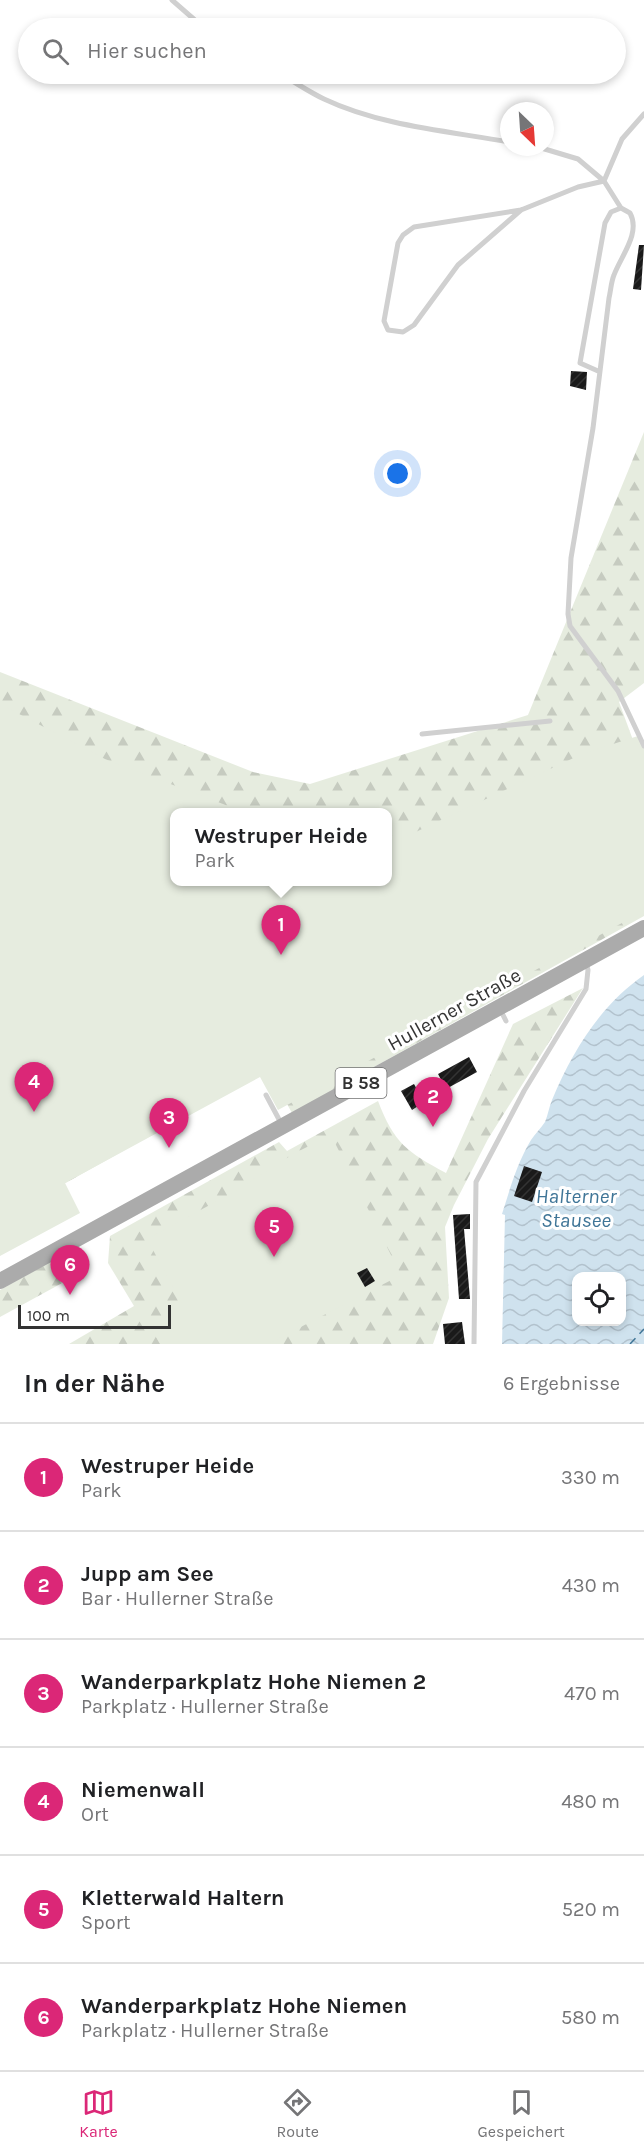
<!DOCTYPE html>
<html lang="de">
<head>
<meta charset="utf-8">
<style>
  :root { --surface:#fff; --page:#f6f6f6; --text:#202124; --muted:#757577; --line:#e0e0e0; --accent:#db2777 }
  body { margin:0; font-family:Karla,sans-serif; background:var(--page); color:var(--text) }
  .controls { position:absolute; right:18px; bottom:18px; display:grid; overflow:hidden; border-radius:12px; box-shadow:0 3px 9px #0003 }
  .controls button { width:54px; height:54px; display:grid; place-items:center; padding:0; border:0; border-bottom:2px solid var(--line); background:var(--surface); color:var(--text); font:30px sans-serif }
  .compass { position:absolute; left:500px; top:102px; width:54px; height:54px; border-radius:50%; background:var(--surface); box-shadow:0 3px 9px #0003; rotate:155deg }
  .scale { position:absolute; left:18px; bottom:15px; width:153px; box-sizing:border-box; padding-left:6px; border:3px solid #333; border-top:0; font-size:16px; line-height:21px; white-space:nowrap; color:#333; -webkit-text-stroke:4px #fff; paint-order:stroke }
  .you { position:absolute; left:398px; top:474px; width:21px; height:21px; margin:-15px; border:4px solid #fff; border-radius:50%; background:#1a73e8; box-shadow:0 0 0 9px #1a73e833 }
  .badge { display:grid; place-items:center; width:39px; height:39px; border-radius:50%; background:var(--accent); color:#fff; font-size:20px; font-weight:700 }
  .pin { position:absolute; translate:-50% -50px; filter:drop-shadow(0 2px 3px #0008) }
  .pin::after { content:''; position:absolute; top:32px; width:21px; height:18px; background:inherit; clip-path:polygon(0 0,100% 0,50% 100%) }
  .popup { position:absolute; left:170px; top:808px; width:222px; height:78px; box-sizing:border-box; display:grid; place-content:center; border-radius:12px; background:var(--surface); filter:drop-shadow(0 2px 4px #0005); font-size:20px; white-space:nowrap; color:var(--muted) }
  .popup b { font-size:22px; color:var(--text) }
  .popup::after { content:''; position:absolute; left:50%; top:100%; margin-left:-12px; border:12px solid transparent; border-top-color:var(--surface) }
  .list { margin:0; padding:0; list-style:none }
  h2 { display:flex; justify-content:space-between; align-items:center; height:78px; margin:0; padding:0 24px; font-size:26px }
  h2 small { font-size:20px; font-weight:400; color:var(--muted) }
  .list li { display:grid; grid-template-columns:39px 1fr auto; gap:18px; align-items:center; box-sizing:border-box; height:108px; padding:0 24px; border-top:2px solid var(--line) }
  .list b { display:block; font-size:22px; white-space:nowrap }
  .list p { margin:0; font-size:20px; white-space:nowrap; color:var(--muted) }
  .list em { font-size:20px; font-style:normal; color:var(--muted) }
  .icon { flex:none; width:33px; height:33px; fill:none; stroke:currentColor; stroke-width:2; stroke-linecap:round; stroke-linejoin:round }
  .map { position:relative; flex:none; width:644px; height:1344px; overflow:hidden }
  .search { position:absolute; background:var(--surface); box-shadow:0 3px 9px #0003; left:18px; right:18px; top:18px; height:66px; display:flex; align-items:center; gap:15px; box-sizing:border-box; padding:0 21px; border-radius:33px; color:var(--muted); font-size:22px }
  .sheet { height:726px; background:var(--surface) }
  nav { display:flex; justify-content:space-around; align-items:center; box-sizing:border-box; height:84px; border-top:2px solid var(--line); background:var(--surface); font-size:16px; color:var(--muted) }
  nav a { display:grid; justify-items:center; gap:3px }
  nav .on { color:var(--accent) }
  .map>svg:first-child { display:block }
  .forest { fill:url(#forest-firs) }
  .park { fill:#e6ecdf }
  .water { fill:url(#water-waves); fill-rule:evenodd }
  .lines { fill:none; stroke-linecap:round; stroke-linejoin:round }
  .ferry { stroke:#3f7597; stroke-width:1.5; stroke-dasharray:8 6; stroke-linecap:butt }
  .building { fill:url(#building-hatch) }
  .lane { stroke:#d0d0d0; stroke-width:5 }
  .primary { stroke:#ababab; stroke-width:16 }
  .labels { text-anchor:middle; stroke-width:6; stroke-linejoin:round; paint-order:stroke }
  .shield { fill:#fff; stroke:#707070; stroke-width:1.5 }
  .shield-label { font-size:18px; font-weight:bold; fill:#333 }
  .street-label { font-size:20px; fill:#333; stroke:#fff }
  .water-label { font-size:21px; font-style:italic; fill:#3f7597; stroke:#fff }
</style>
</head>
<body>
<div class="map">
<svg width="644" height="1344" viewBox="0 0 644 1344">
  <defs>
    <pattern id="forest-firs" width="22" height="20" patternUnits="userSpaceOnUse" patternTransform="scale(1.5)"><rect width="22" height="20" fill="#e6ecdf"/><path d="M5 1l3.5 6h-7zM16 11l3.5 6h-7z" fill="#c6cbc0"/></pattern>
    <pattern id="water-waves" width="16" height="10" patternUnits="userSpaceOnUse" patternTransform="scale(1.5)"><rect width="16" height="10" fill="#cfe2ee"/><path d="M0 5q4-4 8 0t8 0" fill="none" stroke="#b2c2cd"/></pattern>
    <pattern id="building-hatch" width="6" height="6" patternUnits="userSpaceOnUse" patternTransform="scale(1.5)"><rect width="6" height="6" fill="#1a1a1a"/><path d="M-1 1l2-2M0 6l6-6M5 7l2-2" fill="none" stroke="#333"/></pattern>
  </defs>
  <rect width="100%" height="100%" fill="#fff"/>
  <path class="forest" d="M644,432V683L619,702L644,770V916L292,1113L268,1070L62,1185L0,1239L388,882V812H174L0,762V672L253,772L310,784L528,715Z
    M583,988L488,1139L454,1205L445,1227L449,1298L433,1344H69L134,1306L108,1263L110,1236L279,1142L287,1151L378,1101C394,1143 407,1152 446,1173L513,1024Z
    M73,1249L86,1270L0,1317V1290Z"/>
  <path class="park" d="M0,704L105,759L244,812H174V882H388V845L582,754L638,736L644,747V911L278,1110L260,1077L65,1183L80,1213L0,1256Z
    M331,1135L401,1275L268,1344H160L150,1327L184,1307L147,1239L230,1194L295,1153Z"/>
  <path class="water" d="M644,975V1344H502L505,1215L502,1214C510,1189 517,1163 531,1140C535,1134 541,1128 545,1122C548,1115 549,1107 552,1100C573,1050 600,1006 644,975ZM576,1276H622V1322H576Z"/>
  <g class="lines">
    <path class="ferry" d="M630,1344L644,1329"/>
  </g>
  <path class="building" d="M639,245H644L641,290L633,289Z
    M571,371L587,372L586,390L570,386Z
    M469,1057L477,1072L446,1089L438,1074Z
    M414,1084L424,1102L412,1110L401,1091Z
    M524,1166L542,1172L532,1202L514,1196Z
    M470,1214V1229H464L470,1299H459L453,1215Z
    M367,1268L375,1281L365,1287L357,1273Z
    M462,1322L465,1344H445L443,1324Z"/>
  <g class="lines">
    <path class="lane" d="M172,0L204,28
      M280,74C295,82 309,92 324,99C381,126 448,131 509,142
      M538,147L578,159L604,181L622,139L644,114
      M521,210L458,265L414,325L403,332L388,330L384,321L398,243L403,235L414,227L521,210L578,187L604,181L621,208L630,213C641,233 621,256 614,275C611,282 611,290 609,298L593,428L571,558L568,614L570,626L618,691L644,746
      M598,371L580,363L605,223L611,212L621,208
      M422,734L550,721
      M500,1009L506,1021
      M266,1095L282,1125
      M474,1344L476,1182L524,1091L586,989L588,970L586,963"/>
    <path class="primary" d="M0,1281L644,928"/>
  </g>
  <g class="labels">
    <rect class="shield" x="335.5" y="1068" width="51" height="30" rx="4.5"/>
    <g class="shield-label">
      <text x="361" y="1089">B 58</text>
    </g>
    <g class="street-label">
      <text transform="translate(454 1009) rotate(-29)" y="7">Hullerner Straße</text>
    </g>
    <g class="water-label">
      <text x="576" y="1203">Halterner<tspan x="576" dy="24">Stausee</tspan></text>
    </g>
  </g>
</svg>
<div class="controls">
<button><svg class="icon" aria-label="locate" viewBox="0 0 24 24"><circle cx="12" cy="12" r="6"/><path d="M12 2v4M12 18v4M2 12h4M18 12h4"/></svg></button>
</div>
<svg class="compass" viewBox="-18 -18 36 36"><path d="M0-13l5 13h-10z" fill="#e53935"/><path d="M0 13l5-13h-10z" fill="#757577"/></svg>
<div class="scale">100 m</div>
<div class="you"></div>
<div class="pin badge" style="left:281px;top:955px">1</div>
<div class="popup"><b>Westruper Heide</b>Park</div>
<div class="pin badge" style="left:433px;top:1127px">2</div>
<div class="pin badge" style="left:169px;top:1148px">3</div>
<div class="pin badge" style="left:34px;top:1112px">4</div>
<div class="pin badge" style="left:274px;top:1257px">5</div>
<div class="pin badge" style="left:70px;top:1295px">6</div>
<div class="search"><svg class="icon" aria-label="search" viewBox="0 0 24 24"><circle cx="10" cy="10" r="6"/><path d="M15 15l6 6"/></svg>Hier suchen</div>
</div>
<section class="sheet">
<h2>In der Nähe<small>6 Ergebnisse</small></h2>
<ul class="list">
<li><span class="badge">1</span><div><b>Westruper Heide</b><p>Park</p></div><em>330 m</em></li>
<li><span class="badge">2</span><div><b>Jupp am See</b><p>Bar · Hullerner Straße</p></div><em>430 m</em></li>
<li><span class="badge">3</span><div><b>Wanderparkplatz Hohe Niemen 2</b><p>Parkplatz · Hullerner Straße</p></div><em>470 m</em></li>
<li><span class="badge">4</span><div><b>Niemenwall</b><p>Ort</p></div><em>480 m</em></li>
<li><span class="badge">5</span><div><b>Kletterwald Haltern</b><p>Sport</p></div><em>520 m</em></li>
<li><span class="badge">6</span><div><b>Wanderparkplatz Hohe Niemen</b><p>Parkplatz · Hullerner Straße</p></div><em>580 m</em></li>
</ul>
</section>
<nav>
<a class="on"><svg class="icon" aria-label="map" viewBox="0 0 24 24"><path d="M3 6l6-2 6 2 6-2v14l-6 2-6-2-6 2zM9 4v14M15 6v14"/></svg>Karte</a>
<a><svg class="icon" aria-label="directions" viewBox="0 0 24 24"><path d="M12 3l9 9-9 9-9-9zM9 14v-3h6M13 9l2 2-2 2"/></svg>Route</a>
<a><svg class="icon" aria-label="saved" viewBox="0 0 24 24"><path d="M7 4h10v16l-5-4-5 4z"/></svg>Gespeichert</a>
</nav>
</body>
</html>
